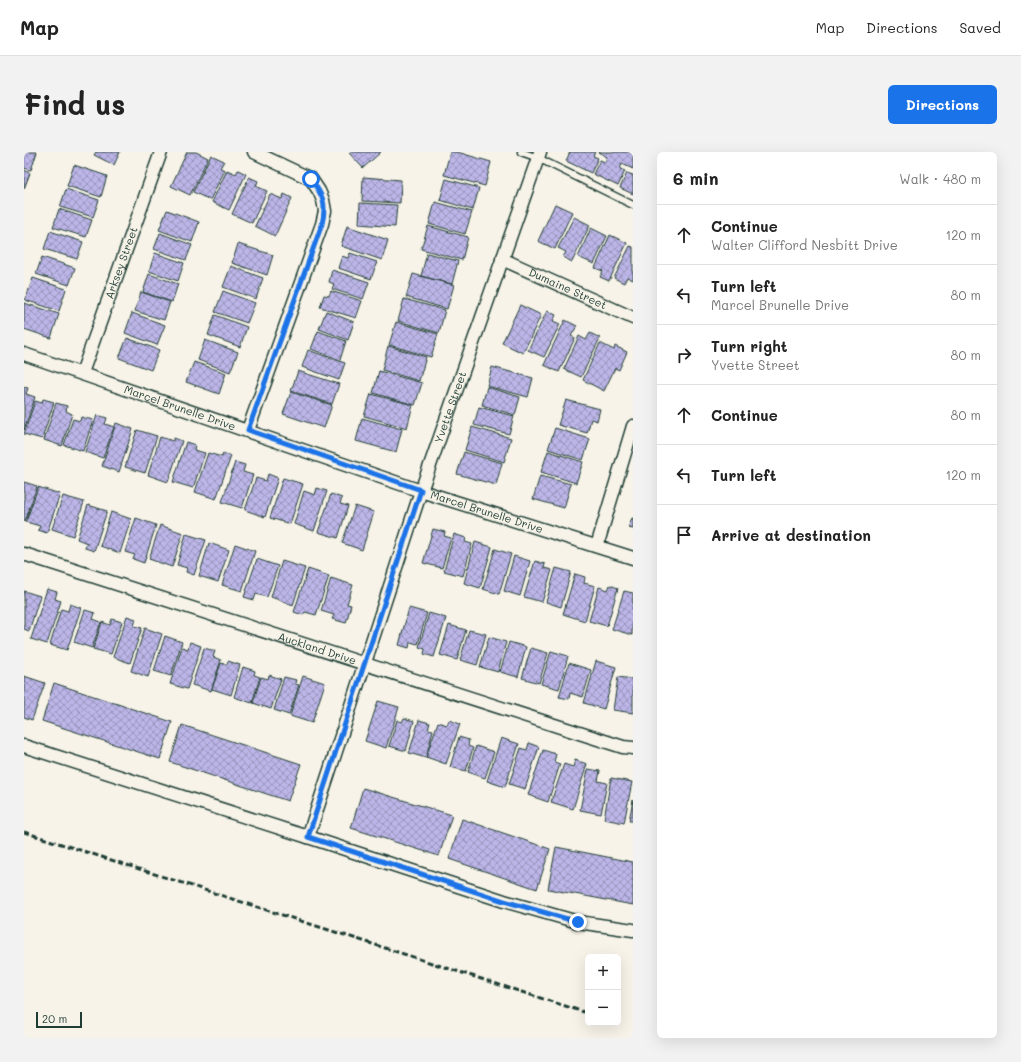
<!DOCTYPE html>
<html lang="en">
<head>
<meta charset="utf-8">
<style>
  :root { --surface:#fff; --page:#f2f2f2; --text:#222; --muted:#767676; --line:#e0e0e0; --accent:#1a73e8 }
  body { margin:0; font-family:Mali,sans-serif; background:var(--page); color:var(--text) }
  .controls { position:absolute; right:12px; bottom:12px; display:grid; overflow:hidden; border-radius:6px; box-shadow:0 4px 16px #0002 }
  .controls button { width:36px; height:36px; display:grid; place-items:center; padding:0; border:0; border-bottom:1px solid var(--line); background:var(--surface); color:var(--text); font:20px sans-serif }
  .scale { position:absolute; left:12px; bottom:10px; width:46px; box-sizing:border-box; padding-left:4px; border:2px solid #1f3d34; border-top:0; font-size:11px; line-height:14px; white-space:nowrap; color:#1f3d34; -webkit-text-stroke:3px #f7f3e8; paint-order:stroke }
  .stop { position:absolute; width:12px; height:12px; margin:-9px; border:3px solid #1a73e8; border-radius:50%; background:#fff }
  .stop.end { background:#1a73e8; border-color:#fff; box-shadow:0 1px 4px #0008 }
  .list { margin:0; padding:0; list-style:none }
  h2 { display:flex; justify-content:space-between; align-items:center; height:52px; margin:0; padding:0 16px; font-size:17px }
  h2 small { font-size:13px; font-weight:400; color:var(--muted) }
  .list li { display:grid; grid-template-columns:26px 1fr auto; gap:12px; align-items:center; box-sizing:border-box; height:60px; padding:0 16px; border-top:1px solid var(--line) }
  .list b { display:block; font-size:15px; white-space:nowrap }
  .list p { margin:0; font-size:13px; white-space:nowrap; color:var(--muted) }
  .list em { font-size:13px; font-style:normal; color:var(--muted) }
  .icon { flex:none; width:22px; height:22px; fill:none; stroke:currentColor; stroke-width:2; stroke-linecap:round; stroke-linejoin:round }
  .map { position:relative; flex:none; width:609px; height:886px; overflow:hidden; border-radius:6px }
  header { display:flex; align-items:center; gap:24px; box-sizing:border-box; height:56px; padding:0 20px; background:var(--surface); border-bottom:1px solid var(--line) }
  header strong { font-size:19px }
  nav { display:flex; gap:22px; margin-inline-start:auto; font-size:14px }
  .intro { display:flex; align-items:center; justify-content:space-between; box-sizing:border-box; height:96px; padding:0 24px }
  h1 { margin:0; font-size:28px }
  .button { padding:10px 18px; border-radius:6px; background:var(--accent); color:#fff; font-size:14px; font-weight:700 }
  main { display:flex; gap:24px; padding:0 24px }
  aside { flex:1; background:var(--surface); border-radius:6px; box-shadow:0 4px 16px #0002 }
  .map>svg:first-child { display:block }
  .building { fill:url(#building-cross-hatch); stroke:#1f3d34 }
  .lines { fill:none; stroke-linecap:round; stroke-linejoin:round }
  .lane-casing { stroke:#1f3d34; stroke-width:9 }
  .street-casing { stroke:#1f3d34; stroke-width:15 }
  .lane { stroke:#f7f3e8; stroke-width:6 }
  .street { stroke:#f7f3e8; stroke-width:12 }
  .rail { stroke:#1f3d34; stroke-width:3; stroke-dasharray:6 3; stroke-linecap:butt }
  .route { stroke:#1a73e8; stroke-width:5 }
  .labels { text-anchor:middle; stroke-width:4; stroke-linejoin:round; paint-order:stroke }
  .street-label { font-size:11px; fill:#1f3d34; stroke:#f7f3e8 }
</style>
</head>
<body>
<header>
<strong>Map</strong>
<nav><a>Map</a><a>Directions</a><a>Saved</a></nav>
</header>
<div class="intro"><h1>Find us</h1><a class="button">Directions</a></div>
<main>
<div class="map">
<svg width="609" height="886" viewBox="0 0 609 886">
  <defs>
    <pattern id="building-cross-hatch" width="8" height="8" patternUnits="userSpaceOnUse"><rect width="8" height="8" fill="#bcb5e7"/><path d="M0 0l8 8M0 8l8-8" fill="none" stroke="#9894bc"/></pattern>
  </defs>
  <rect width="100%" height="100%" fill="#f7f3e8"/>
  <filter id="ink" filterUnits="userSpaceOnUse"><feTurbulence type="fractalNoise" baseFrequency=".025" numOctaves="2"/><feDisplacementMap in="SourceGraphic" scale="8" xChannelSelector="R" yChannelSelector="G"/><feConvolveMatrix kernelMatrix="1 2 1 2 8 2 1 2 1" color-interpolation-filters="sRGB"/></filter>
  <g filter="url(#ink)">
    <path class="building" d="M0,0H13L7,18L0,16Z
      M72,0H96L90,13L70,3Z
      M163,0H172L184,6L166,43L147,34Z
      M326,0H357L339,16L325,1Z
      M426,0H433L467,10L461,34L420,23Z
      M546,0H571L569,4L574,6L567,21L542,9Z
      M574,0H609V17L598,12L596,17L601,19L594,34L569,22L576,8L581,10L583,5Z
      M187,3L200,9L196,16L201,18L186,48L169,40Z
      M50,13L83,24L77,45L43,34Z
      M0,18L6,21L0,37Z
      M203,18L212,22L214,18L222,22L205,58L188,50Z
      M603,21L609,23V42L596,36Z
      M225,25L234,29L232,34L243,39L228,71L208,62Z
      M339,25L377,28L376,51L338,49Z
      M422,27L455,36L449,58L416,48Z
      M42,37L75,48L69,65L36,55Z
      M246,42L258,47L260,42L268,46L251,84L231,74Z
      M411,50L448,60L441,82L405,72Z
      M336,51L373,53L371,75L335,72Z
      M531,52L548,60L531,97L514,89Z
      M35,57L68,68L62,85L29,75Z
      M143,58L175,70L168,90L135,78Z
      M550,65L566,73L548,110L539,105L542,100L534,96Z
      M323,74L364,88L358,108L317,94Z
      M404,74L444,85L438,108L397,97Z
      M567,76L583,84L570,112L554,105Z
      M26,79L59,90L53,107L20,97Z
      M136,81L168,93L162,108L130,97Z
      M586,83L603,91L585,129L576,125L579,119L571,116Z
      M214,92L249,103L243,123L208,111Z
      M606,94L609,95V128L603,125L600,131L590,126Z
      M131,101L160,111L154,129L125,119Z
      M326,101L353,110L347,127L314,116L318,104L324,106Z
      M403,101L434,109L428,132L397,124Z
      M18,105L51,116L45,133L12,122Z
      M207,114L239,126L232,147L199,135Z
      M308,118L345,130L339,147L308,137L310,132L305,130Z
      M125,122L154,132L148,150L119,140Z
      M389,122L430,133L423,157L382,145Z
      M9,126L42,137L35,159L1,148Z
      M199,139L231,151L223,171L191,160Z
      M307,139L338,149L332,166L296,155L300,143L305,144Z
      M117,140L146,150L140,168L111,159Z
      M380,147L421,158L415,181L374,169Z
      M0,151L35,162L27,186L0,177Z
      M496,153L517,163L499,201L478,191Z
      M302,159L330,170L324,188L295,177Z
      M523,159L532,163L529,169L536,172L520,205L504,198Z
      M108,161L141,173L133,193L101,181Z
      M191,163L223,175L216,195L184,183Z
      M541,168L553,174L547,184L551,186L535,220L520,213Z
      M372,170L414,182L407,205L365,193Z
      M294,179L322,189L316,208L287,197Z
      M566,181L576,186L557,225L540,217L555,184L562,188Z
      M103,186L135,198L127,218L95,206Z
      M181,188L214,200L206,220L174,208Z
      M576,191L590,198L591,194L603,200L595,218L591,216L580,239L559,228Z
      M364,194L402,205L395,229L358,218Z
      M284,198L321,211L315,228L278,215Z
      M170,210L202,221L195,242L162,230Z
      M468,215L509,226L504,245L463,234Z
      M274,219L315,232L308,252L267,239Z
      M355,219L398,231L391,253L349,241Z
      M0,235L4,236L2,242L11,245L0,278Z
      M463,235L496,245L491,263L458,253Z
      M267,240L308,253L300,276L259,262Z
      M347,242L389,253L383,276L340,264Z
      M19,247L30,250L18,287L0,282L11,249L18,251Z
      M542,248L576,257L573,269L567,267L563,281L534,273Z
      M32,251L43,254L42,259L48,262L38,294L20,288Z
      M455,255L490,264L485,282L450,273Z
      M73,263L83,266L81,272L90,275L79,306L61,300Z
      M57,265L69,268L59,299L40,293L49,267L56,269Z
      M338,266L378,277L372,300L332,289Z
      M92,271L109,277L95,320L78,314Z
      M448,275L487,286L480,310L441,298Z
      M531,276L566,287L559,308L524,297Z
      M113,278L133,284L121,321L101,315Z
      M136,285L149,289L150,286L158,289L144,330L124,323Z
      M162,290L171,293L170,298L181,301L169,336L149,330Z
      M524,299L559,310L552,331L517,320Z
      M440,300L478,311L472,333L433,322Z
      M184,301L198,305L199,301L207,304L192,347L171,340Z
      M211,310L221,313L219,320L229,323L218,356L198,350Z
      M244,322L254,326L241,365L221,358L232,326L242,329Z
      M516,324L547,332L540,356L509,347Z
      M259,326L279,332L266,372L246,366Z
      M0,330L13,334L1,370L0,369Z
      M14,335L36,342L23,381L14,378L16,374L2,370Z
      M293,336L303,339L290,379L270,372L280,339L291,343Z
      M307,342L318,346L316,352L324,354L314,386L294,380Z
      M39,344L60,350L49,384L28,377Z
      M64,353L83,359L70,399L61,396L63,391L53,387Z
      M331,354L350,360L338,398L318,391Z
      M87,360L107,367L96,401L76,394Z
      M112,366L132,373L120,411L109,407L111,403L101,400Z
      M608,366H609V377L604,376Z
      M136,373L159,381L148,415L125,407Z
      M409,377L421,380L420,384L427,386L418,416L399,411Z
      M162,382L182,388L170,423L162,420L163,416L153,413Z
      M430,382L442,386L441,390L448,392L439,424L420,419Z
      M451,390L468,395L456,436L440,431Z
      M185,391L205,398L194,430L175,424Z
      M211,392L231,399L218,439L198,433Z
      M471,397L487,402L475,442L459,437Z
      M490,404L506,409L496,444L480,439Z
      M233,407L254,414L243,445L232,442L230,448L220,445Z
      M258,409L281,416L269,453L247,445Z
      M511,409L521,412L520,416L528,418L518,450L500,445Z
      M532,416L547,420L537,455L522,450Z
      M284,417L305,424L292,463L281,460L279,463L270,460Z
      M551,422L561,425L560,431L571,434L561,469L539,462Z
      M307,426L329,433L323,452L327,453L322,471L308,467L310,463L297,459Z
      M586,433L594,436L583,474L565,469L575,435L584,438Z
      M23,437L33,440L31,447L37,449L23,492L7,487Z
      M0,439L16,444L5,479L0,477Z
      M600,439L609,441L608,483L588,477Z
      M46,452L57,456L43,498L26,493L37,457L44,459Z
      M385,456L403,461L394,492L386,490L385,496L375,493Z
      M61,458L71,461L69,467L77,470L68,496L50,490Z
      M405,461L422,466L410,505L400,502L401,497L395,495Z
      M103,464L112,467L110,474L118,476L106,511L89,505Z
      M88,467L98,470L87,502L69,497L78,470L86,473Z
      M425,473L442,478L433,508L416,503Z
      M121,476L138,482L124,525L107,519Z
      M445,478L462,482L453,513L436,508Z
      M141,484L158,490L147,524L130,519Z
      M465,485L482,490L474,520L456,515Z
      M166,490L177,494L163,537L146,532L158,495L164,497Z
      M485,490L502,495L494,525L476,520Z
      M180,496L191,499L189,505L197,508L187,539L168,533Z
      M507,496L524,501L515,531L498,526Z
      M527,499L544,504L535,537L517,532Z
      M204,509L216,513L207,543L188,537L197,511L203,513Z
      M572,509L592,515L580,557L560,551Z
      M545,511L567,518L559,545L546,541L545,547L535,545Z
      M219,515L231,519L230,523L236,525L228,551L210,545Z
      M245,523L257,527L247,557L229,551L237,525L244,527Z
      M0,524L21,531L8,568L0,565Z
      M279,524L301,531L288,571L266,564Z
      M260,525L272,528L271,532L275,533L265,563L250,558Z
      M594,525L609,527V561L589,558Z
      M30,531L148,570L136,607L18,569Z
      M354,549L375,555L362,596L341,589Z
      M380,566L390,569L382,599L365,594L373,568L378,570Z
      M395,568L406,571L404,577L409,578L402,606L385,601Z
      M425,568L436,572L422,612L402,605L414,570L423,573Z
      M158,573L277,612L264,649L146,610Z
      M435,585L445,588L444,594L449,596L442,619L426,615Z
      M477,586L495,592L481,635L463,629Z
      M505,591L515,595L501,637L485,632L497,596L503,598Z
      M452,594L470,600L461,626L444,620Z
      M519,598L532,602L530,610L536,612L524,650L504,643Z
      M551,608L563,612L549,657L527,650L540,612L549,615Z
      M564,617L576,619L574,629L583,631L577,662L556,658Z
      M587,626L608,630L600,671L580,667Z
      M339,636L428,663L415,704L327,676Z
      M609,648V669H605Z
      M438,667L526,697L513,737L425,707Z
      M532,695L609,710V753L524,737Z"/>
    <g class="lines">
      <g class="lane-casing">
        <path id="lane" d="M497,0L514,6L609,53"/>
      </g>
      <g class="street-casing">
        <g id="street">
          <path id="s1" d="M478,107L609,166"/>
          <path id="s2" d="M0,202L397,339L609,406"/>
          <path id="s3" d="M58,221L137,0"/>
          <path d="M224,278L298,72L301,59L299,48L295,39L287,27L230,0"/>
          <path d="M573,394L609,274"/>
          <path id="s4" d="M0,402L549,579L599,595L609,596"/>
          <path id="s5" d="M0,594L284,685L397,339L516,0"/>
          <path d="M284,685L480,749L554,770L609,778"/>
        </g>
      </g>
      <use href="#lane" class="lane"/>
      <use href="#street" class="street"/>
      <path class="rail" d="M0,680L560,860"/>
    </g>
  </g>
  <g class="lines" filter="url(#ink)">
    <path class="route" d="M287,27C299,44 303,51 298,72L224,278L397,338L284,685L480,749L554,770"/>
  </g>
  <g class="labels">
    <g class="street-label">
      <text dy="4" stroke="none"><textPath href="#s3" startOffset="117">Arksey Street</textPath></text>
      <text dy="4" stroke="none"><textPath href="#s1" startOffset="72">Dumaine Street</textPath></text>
      <text dy="4" stroke="none"><textPath href="#s2" startOffset="165">Marcel Brunelle Drive</textPath></text>
      <text dy="4" stroke="none"><textPath href="#s5" startOffset="751">Yvette Street</textPath></text>
      <text dy="4" stroke="none"><textPath href="#s2" startOffset="489">Marcel Brunelle Drive</textPath></text>
      <text dy="4" stroke="none"><textPath href="#s4" startOffset="308">Auckland Drive</textPath></text>
    </g>
  </g>
</svg>
<div class="controls">
<button>+</button>
<button>−</button>
</div>
<div class="scale">20 m</div>
<div class="stop" style="left:287px;top:27px"></div>
<div class="stop end" style="left:554px;top:770px"></div>
</div>
<aside>
<h2>6 min<small>Walk · 480 m</small></h2>
<ul class="list">
<li><svg class="icon" aria-label="ahead" viewBox="0 0 24 24"><path d="M12 20V5M6 11l6-6 6 6"/></svg><div><b>Continue</b><p>Walter Clifford Nesbitt Drive</p></div><em>120 m</em></li>
<li><svg class="icon" aria-label="left" viewBox="0 0 24 24"><path d="M17 20v-9H6M10 6l-5 5 5 5"/></svg><div><b>Turn left</b><p>Marcel Brunelle Drive</p></div><em>80 m</em></li>
<li><svg class="icon" aria-label="right" viewBox="0 0 24 24"><path d="M7 20v-9h11M14 6l5 5-5 5"/></svg><div><b>Turn right</b><p>Yvette Street</p></div><em>80 m</em></li>
<li><svg class="icon" aria-label="ahead" viewBox="0 0 24 24"><path d="M12 20V5M6 11l6-6 6 6"/></svg><div><b>Continue</b></div><em>80 m</em></li>
<li><svg class="icon" aria-label="left" viewBox="0 0 24 24"><path d="M17 20v-9H6M10 6l-5 5 5 5"/></svg><div><b>Turn left</b></div><em>120 m</em></li>
<li><svg class="icon" aria-label="arrive" viewBox="0 0 24 24"><path d="M6 21V4h12l-3 4 3 4H6"/></svg><div><b>Arrive at destination</b></div></li>
</ul>
</aside>
</main>
</body>
</html>
